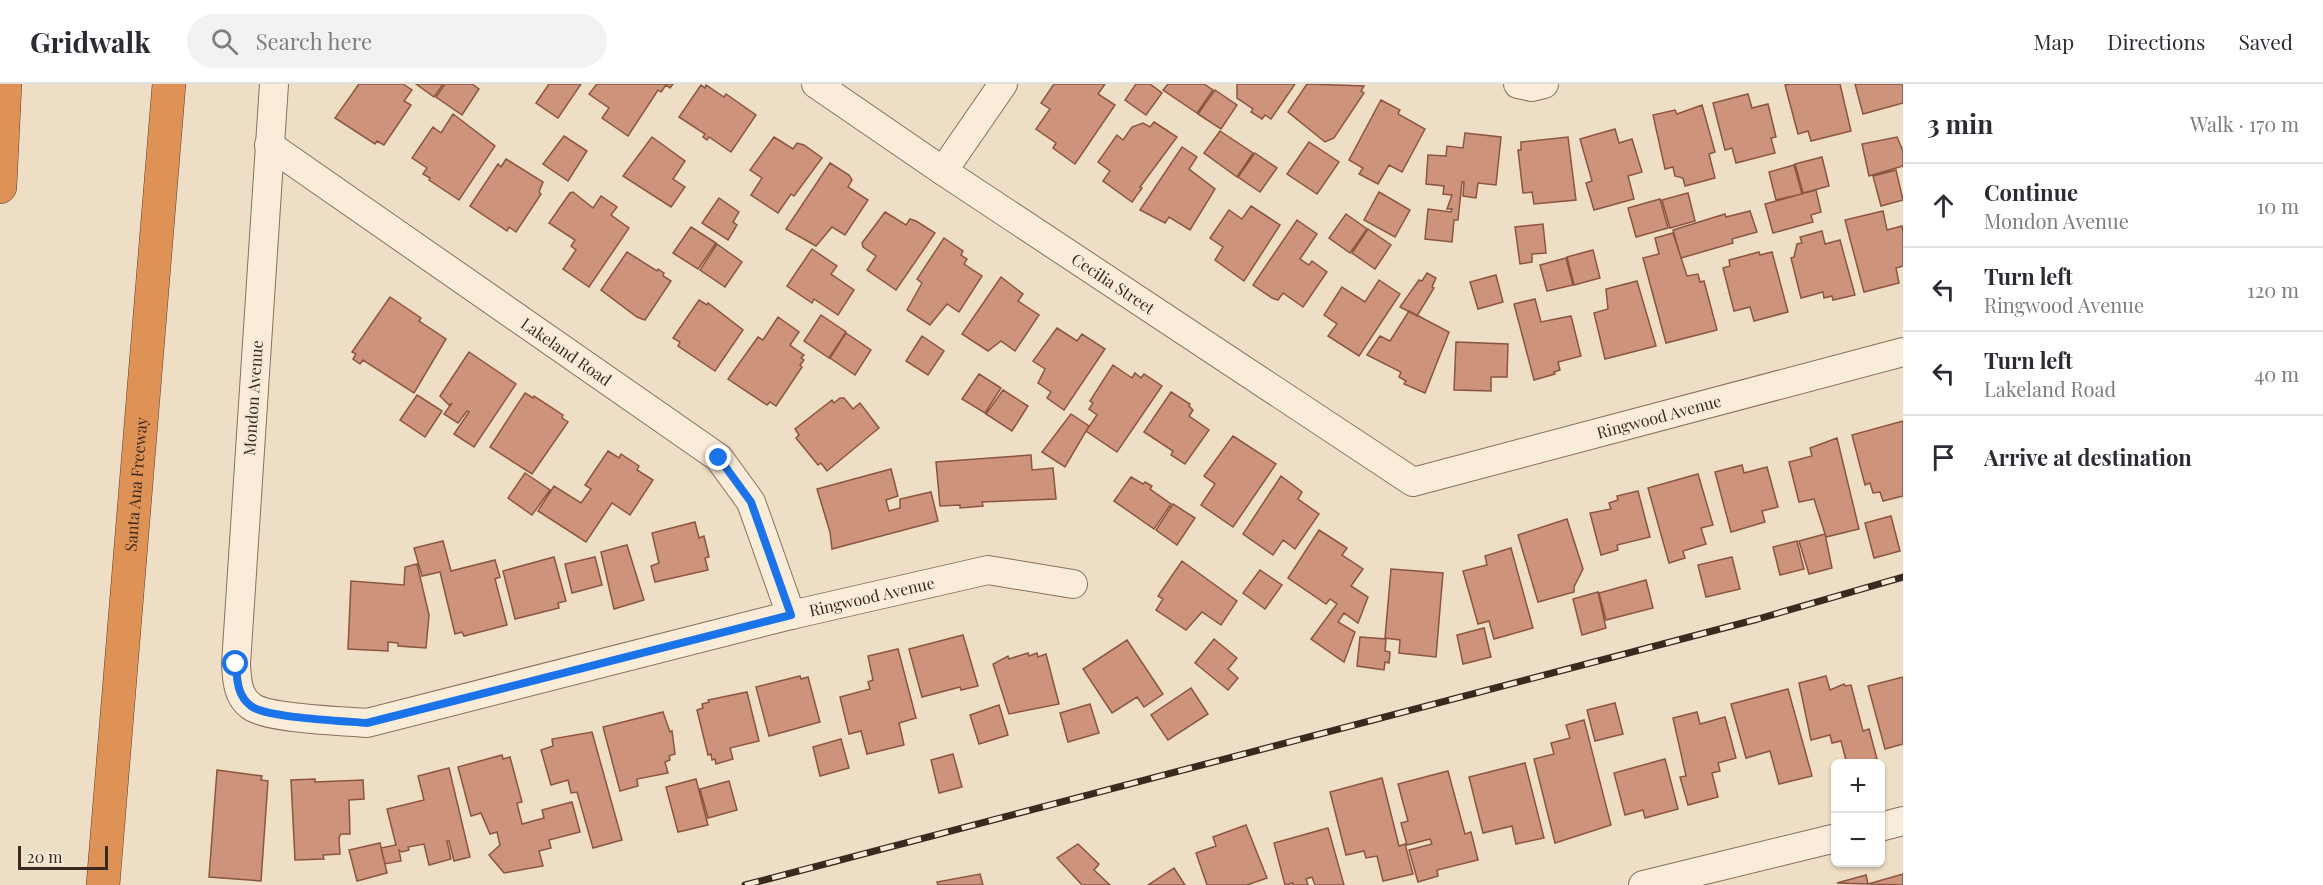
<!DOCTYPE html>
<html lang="en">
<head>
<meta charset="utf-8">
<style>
  :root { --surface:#fff; --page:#f2f2f3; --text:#2b2b33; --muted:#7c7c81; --line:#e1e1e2 }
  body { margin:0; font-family:"Playfair Display",serif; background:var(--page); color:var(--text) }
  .controls { position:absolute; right:18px; bottom:18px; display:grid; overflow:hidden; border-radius:9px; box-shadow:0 2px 4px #0004 }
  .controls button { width:54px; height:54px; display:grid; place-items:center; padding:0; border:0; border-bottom:2px solid var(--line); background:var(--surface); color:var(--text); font:30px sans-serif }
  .scale { position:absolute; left:18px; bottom:15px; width:90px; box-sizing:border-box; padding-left:6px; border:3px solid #3b291f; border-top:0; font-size:16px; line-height:21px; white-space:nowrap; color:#3b291f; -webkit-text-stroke:4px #f6e9d5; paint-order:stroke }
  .stop { position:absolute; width:18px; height:18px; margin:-14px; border:4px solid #1a73e8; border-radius:50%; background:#fff }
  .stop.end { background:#1a73e8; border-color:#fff; box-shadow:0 2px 6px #0008 }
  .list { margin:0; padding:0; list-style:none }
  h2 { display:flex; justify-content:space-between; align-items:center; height:78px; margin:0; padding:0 24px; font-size:26px }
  h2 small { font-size:20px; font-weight:400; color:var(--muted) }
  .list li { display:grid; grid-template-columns:39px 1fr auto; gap:18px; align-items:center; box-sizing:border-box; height:84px; padding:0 24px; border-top:2px solid var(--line) }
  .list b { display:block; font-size:22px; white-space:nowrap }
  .list p { margin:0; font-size:20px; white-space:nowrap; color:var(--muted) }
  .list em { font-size:20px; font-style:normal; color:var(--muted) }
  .icon { flex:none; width:33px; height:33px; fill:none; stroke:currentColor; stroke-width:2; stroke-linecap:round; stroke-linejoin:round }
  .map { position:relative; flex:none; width:1903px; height:801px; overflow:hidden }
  header { display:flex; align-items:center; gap:36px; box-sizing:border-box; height:84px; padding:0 30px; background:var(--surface); border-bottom:2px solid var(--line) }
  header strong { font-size:28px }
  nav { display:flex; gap:33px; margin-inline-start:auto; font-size:21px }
  .search { width:420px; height:54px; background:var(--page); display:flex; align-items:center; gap:15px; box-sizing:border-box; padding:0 21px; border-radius:33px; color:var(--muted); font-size:22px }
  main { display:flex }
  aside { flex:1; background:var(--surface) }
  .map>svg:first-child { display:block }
  .building { fill:#ce937b; stroke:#8b5540; stroke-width:1.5 }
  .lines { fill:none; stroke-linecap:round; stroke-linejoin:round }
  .minor-casing { stroke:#8b6f5b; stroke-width:30 }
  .motorway-casing { stroke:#593d2f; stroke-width:34 }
  .minor { stroke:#f9ecd9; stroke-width:28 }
  .motorway { stroke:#df9256; stroke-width:33 }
  .rail-casing { stroke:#3b291f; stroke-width:7 }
  .rail { stroke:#f6e9d5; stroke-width:4.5; stroke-dasharray:14; stroke-linecap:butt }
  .route { stroke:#1a73e8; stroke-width:8 }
  .labels { text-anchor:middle; stroke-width:5; stroke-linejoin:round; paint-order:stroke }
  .street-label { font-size:16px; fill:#3b291f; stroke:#f6e9d5 }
</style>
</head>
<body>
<header>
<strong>Gridwalk</strong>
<div class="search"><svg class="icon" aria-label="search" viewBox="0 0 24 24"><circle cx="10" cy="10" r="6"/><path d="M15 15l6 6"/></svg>Search here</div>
<nav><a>Map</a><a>Directions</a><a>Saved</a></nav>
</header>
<main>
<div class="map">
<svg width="1903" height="801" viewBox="0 0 1903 801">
  <rect width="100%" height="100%" fill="#efdec6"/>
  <path class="building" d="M359,0H403L412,6L404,17L411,21L384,61L377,57L375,60L335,34Z
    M416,0H443L434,13Z
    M445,0H472L479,5L462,31L436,13Z
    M549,0H581L558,34L536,19Z
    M597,0H673L670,4L666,1L661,8L658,6L628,52L602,34L609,24L589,10Z
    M1054,0H1105L1098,10L1115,21L1075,80L1053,64L1056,59L1036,45L1050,25L1041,19Z
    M1136,0H1150L1162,9L1146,31L1125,16Z
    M1168,0H1204L1213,6L1197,29L1163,6Z
    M1237,0H1295L1271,35L1265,31L1262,35L1251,28L1253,25L1237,14Z
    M1307,0L1364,2L1361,7L1364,9L1334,54L1325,58L1288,28Z
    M1791,0H1840L1851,47L1811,57L1808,47L1798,50L1785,1Z
    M1855,0H1903V19L1863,30Z
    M701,1L705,4L706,1L724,13L726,10L756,31L731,68L709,53L707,56L703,53L705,50L679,33Z
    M1215,6L1237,21L1221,45L1198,30Z
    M1748,10L1752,24L1768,20L1776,53L1771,54L1775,69L1736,79L1732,64L1725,66L1713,19Z
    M1381,16L1400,26L1398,30L1425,45L1402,88L1389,81L1378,100L1359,90L1363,84L1349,76Z
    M1702,21L1715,68L1709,70L1715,94L1685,102L1683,94L1675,92L1673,83L1665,85L1653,31L1675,26L1677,30Z
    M453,30L495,62L459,116L429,96L430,94L423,90L427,84L412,74L433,43L441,49Z
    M1154,38L1177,53L1140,103L1142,104L1132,118L1103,97L1110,87L1098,78L1117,51L1123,56L1132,43L1143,39L1150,43Z
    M1615,45L1619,59L1632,55L1642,88L1628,92L1634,115L1594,126L1586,99L1592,97L1580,55Z
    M1220,47L1253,69L1237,93L1204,69Z
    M1465,49L1501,53L1496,101L1478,99L1476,114L1463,112L1464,98H1462L1458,136H1454L1452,158L1425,155L1428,125L1451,128L1452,125H1447L1452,111L1443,110L1444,102L1426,100L1428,71L1446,72L1447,62L1463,64Z
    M564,52L587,67L568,97L543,80Z
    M652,53L685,77L673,95L685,103L671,123L623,92Z
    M774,53L793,65L797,59L804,61L822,74L794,112L791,110L778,129L751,111L762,94L750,86Z
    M1568,53L1576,116L1534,120L1532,108L1523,109L1518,66H1521V58Z
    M1897,53L1903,67V82L1869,92L1862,60Z
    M1309,58L1339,78L1317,110L1287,90Z
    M1182,63L1197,73L1189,85L1215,105L1190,146L1169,133L1165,139L1140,126Z
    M1255,69L1277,84L1260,108L1238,93Z
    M1822,73L1829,102L1803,109L1795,80Z
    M506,75L543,98L539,108L541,110L516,148L509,143L507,147L470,122L498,80L501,83Z
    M830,79L849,91L852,96L848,103L868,116L845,151L832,143L816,162L786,145Z
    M1794,81L1802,110L1776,116L1769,88Z
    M1896,86L1903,116L1881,122L1873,92Z
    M1816,106L1821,128L1811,131L1813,138L1773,149L1765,120Z
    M573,108L593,124L601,112L617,123L611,131L629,144L589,203L563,185L576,166L571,162L575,156L549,139L570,109Z
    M1379,108L1410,126L1395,153L1364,136Z
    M1688,109L1695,137L1670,144L1662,116Z
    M719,114L739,128L733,138L737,141L728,156L702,139Z
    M1660,115L1668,144L1636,153L1628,124Z
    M1251,122L1280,141L1244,197L1215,176L1223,163L1210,154L1229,126L1242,135Z
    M1750,127L1757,148L1732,155L1733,159L1681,174L1673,146L1725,130L1726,133Z
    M1883,127L1887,146L1902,142L1903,148V182L1896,184L1899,199L1864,208L1845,136Z
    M885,128L906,141L910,135L916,137L935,149L896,206L867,186L876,172L863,163L862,159Z
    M1346,130L1367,145L1350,169L1329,154Z
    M1297,136L1317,150L1300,175L1309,181L1312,177L1327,188L1303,223L1283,209L1278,216L1272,214L1253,201Z
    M1543,140L1546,169L1532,170V178L1520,180L1515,143Z
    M691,143L716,159L698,185L673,169Z
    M1368,145L1391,161L1375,185L1352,169Z
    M1822,147L1825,160L1840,156L1855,211L1833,216L1832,212L1824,214L1823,208L1801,214L1791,174L1794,173L1797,160L1802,159L1800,153Z
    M1673,149L1687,192L1698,190L1700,198L1704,197L1717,246L1666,259L1643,174L1659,170L1655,154Z
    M944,154L963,167L961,171L967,175L964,180L982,192L959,228L947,220L930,241L907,226L922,199L917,195Z
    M717,160L742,178L725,203L700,186Z
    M812,165L837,182L831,190L854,206L838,231L814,215L812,219L787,202Z
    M1593,166L1600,194L1574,201L1567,173Z
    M627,168L657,187L658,185L664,189L663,192L671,197L645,236L637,233L601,206Z
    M1759,168L1760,171L1772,168L1788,228L1754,237L1750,223L1734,227L1723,184L1730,182L1729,176Z
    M1566,174L1573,201L1547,207L1540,181Z
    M1427,189L1436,194L1432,203L1434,204L1417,232L1400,223L1419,196L1422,197Z
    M1496,191L1503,218L1478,225L1470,198Z
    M1001,193L1023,210L1018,217L1039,231L1015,267L1001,257L988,267L962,250Z
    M1379,196L1400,210L1359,272L1328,252L1337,240L1324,231L1342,203L1365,218Z
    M1637,197L1656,262L1605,275L1594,229L1608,225L1606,205Z
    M390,213L421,234L419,237L446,255L414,309L363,276L360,280L353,275L356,270L352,268Z
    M1535,215L1541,238L1571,232L1581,272L1558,278L1560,286L1554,288L1555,290L1534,296L1514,220Z
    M699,216L707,221L708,219L743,246L715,287L678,262L680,258L673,254Z
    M1409,227L1449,248L1425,309L1404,300L1406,297L1399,293L1401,288L1367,271L1380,252L1390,257Z
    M821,231L846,248L829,274L804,257Z
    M778,233L799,248L790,261L804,271L801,274L804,276L800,281L802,283L776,322L770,318L767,321L728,295L758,253L763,256Z
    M1057,244L1077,257L1082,250L1105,265L1064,326L1047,314L1051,308L1038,299L1045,285L1033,277Z
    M846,249L871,266L855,291L830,274Z
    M922,252L944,267L928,291L906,277Z
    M1456,258L1508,260L1507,293H1491V307L1454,306Z
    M469,268L516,300L474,363L454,350L469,328L467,327L458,339L444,330L452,319L449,321L440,312Z
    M1113,281L1132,294L1135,289L1141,294L1144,290L1162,302L1117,368L1086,347L1097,331L1089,325L1093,319L1090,317Z
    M979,290L1001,304L985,329L962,315Z
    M1003,306L1028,322L1012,347L986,330Z
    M1171,308L1190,320L1189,322L1193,326L1189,332L1209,346L1185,380L1171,371L1173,367L1144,348Z
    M525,309L533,314L534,312L563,331L562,334L568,338L532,390L490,363Z
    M417,311L442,327L425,353L400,336Z
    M840,314H844L853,325L860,319L879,344L827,387L821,379L818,381L796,354L799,351L795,345L832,316L834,319Z
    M1071,330L1089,342L1065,383L1042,368Z
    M1903,337V412L1883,417L1880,408L1873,409L1870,399L1865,401L1852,351Z
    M1233,352L1276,380L1233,443L1201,421L1215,400L1204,392Z
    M1837,354L1859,445L1826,453L1814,415L1799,418L1789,378L1812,372L1810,364Z
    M608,367L619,374L621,370L639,382L637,386L653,396L630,431L612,419L586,458L538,427L554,402L581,419L591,405L585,401Z
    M1031,371L1032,386L1053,384L1056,415L982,418L983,422L960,424V421L940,422L936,378Z
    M1742,381L1744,389L1767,383L1778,423L1762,427L1765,438L1731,448L1715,388Z
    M891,385L898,412L886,416L889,427L900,424V415L931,408L938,437L832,465L830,448L817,405Z
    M525,389L550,406L532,431L508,414Z
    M1698,390L1713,441L1701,444L1706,460L1683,467L1685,474L1669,479L1648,404Z
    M1281,392L1302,408L1298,415L1319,430L1295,465L1283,456L1273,471L1243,450Z
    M1131,393L1143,400L1145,398L1152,402L1150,405L1171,420L1154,445L1114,417Z
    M1638,407L1650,453L1617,461L1618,466L1601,471L1590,429L1611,425L1609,419L1618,416L1617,412Z
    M1173,420L1195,434L1177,461L1156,446Z
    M1891,432L1900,467L1874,474L1865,439Z
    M1567,435L1583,485L1574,503V508L1538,518L1518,451Z
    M695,438L699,454L704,452L709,473L705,474L708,486L655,498L651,482L659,479L652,449Z
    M1319,446L1347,464L1342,471L1363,485L1351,502L1368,513L1358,539L1344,529L1338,538L1355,548L1344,578L1311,555L1337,520L1330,515L1326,520L1288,494Z
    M1825,450L1832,484L1809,490L1799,457Z
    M443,457L451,487L495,476L500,493L495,495L507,541L464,552L462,548L455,550L440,488L422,492L414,464Z
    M1797,457L1804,485L1780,491L1773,463Z
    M627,461L644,516L614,525L601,468Z
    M1511,464L1533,544L1494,555L1489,537L1478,540L1463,487L1487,481L1485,472Z
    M554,473L566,517L558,519L559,524L515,535L503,487Z
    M595,473L602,501L572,509L565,480Z
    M1732,473L1740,505L1706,513L1698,481Z
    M1182,477L1237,517L1221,541L1202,528L1186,546L1156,526L1163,515L1158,512Z
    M417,480L429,531L426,564L398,562V559L388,558V567L348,565L351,497L404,501L405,483Z
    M1391,485L1443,489L1436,573L1399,569L1400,556L1385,554Z
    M1260,486L1282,501L1265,525L1243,509Z
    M1646,496L1653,524L1606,536L1599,509Z
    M1598,508L1606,544L1582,551L1573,515Z
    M1484,544L1491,573L1463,580L1457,551Z
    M963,551L978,602L961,606L960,603L922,613L909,565Z
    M1360,553L1386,555L1385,567L1390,568L1389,579L1385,578L1384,586L1357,582Z
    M1214,555L1237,574L1228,585L1238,594L1228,606L1195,579Z
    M1127,556L1163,610L1144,623L1137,613L1112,629L1083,585Z
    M898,565L916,634L899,639L904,661L867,670L861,647L849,650L840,613L870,605L868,598L873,596L868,572Z
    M1028,569L1029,572L1037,569L1038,573L1046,570L1059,620L1009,630L993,580L1008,572L1009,575Z
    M800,592L801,595L808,593L820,638L769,652L756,603Z
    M1826,592L1830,606L1844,600L1845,602L1851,601L1863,647L1869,645L1877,675L1847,680L1841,657L1832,659L1830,651L1811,656L1799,599Z
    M1903,593V660L1885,665L1868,602Z
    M1191,604L1208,630L1168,656L1151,631Z
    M1788,605L1812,692L1779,700L1770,667L1746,674L1731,620Z
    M747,608L759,657L730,664L733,675L716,680L715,675L712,676L711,670L708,671L697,626L703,624L702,620L709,618L708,616Z
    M1615,619L1623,650L1595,657L1587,626Z
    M1090,620L1099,649L1068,658L1060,629Z
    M999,621L1008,651L979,660L970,631Z
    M663,628L670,648L672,647L675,670L669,672L670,676L665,678L668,689L637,695L638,702L620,707L603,643Z
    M1697,628L1700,640L1725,633L1736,674L1718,679L1720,687L1712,689L1718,713L1688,721L1680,693L1686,692L1673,634Z
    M1584,636L1611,741L1555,759L1534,675L1554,670L1551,659L1570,654L1566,641Z
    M592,648L622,756L593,764L577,708L571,709L568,696L551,701L541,666L553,662L552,655Z
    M841,655L849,684L820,692L813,663Z
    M953,670L962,703L939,709L931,676Z
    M502,671L503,675L510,673L522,718L517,719L522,740L544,734L542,726L572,718L580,748L549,756L551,764L539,767L543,782L504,789L489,771L500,761L497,748L490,750L481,729L471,732L458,683Z
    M1665,675L1678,725L1645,734L1643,726L1625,731L1614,689Z
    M1525,679L1544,754L1516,760L1512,742L1483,749L1469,693Z
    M449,684L470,773L454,777L449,757H447L451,775L429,781L424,760L408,763L409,766L402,768L399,766L401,777L385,780L381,764L396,761L387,725L424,716L418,692Z
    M217,686L262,692L261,696L268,697L261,797L209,793Z
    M1448,687L1465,750L1471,748L1478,776L1437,786L1438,792L1418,798L1409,766L1432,760L1430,755L1407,761L1401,739L1408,737L1398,700Z
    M1382,694L1399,762L1405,760L1413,790L1383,797L1377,772L1366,774L1364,767L1346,771L1330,708Z
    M315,695V698L363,696L364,715L349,716L350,750H341L339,754L340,770L323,771L324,775L295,776L291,696Z
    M696,695L708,741L678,748L666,703Z
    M729,697L737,726L708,734L700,705Z
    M1246,741L1267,794L1247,801H1207L1196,769L1216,762L1213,753Z
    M1328,744L1344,801H1315L1312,793L1306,795L1308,801H1293V799L1285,801L1274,759Z
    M380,759L387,789L357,797L349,766Z
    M1078,760L1099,780L1094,786L1110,801H1082L1057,774Z
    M1174,784L1185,801H1148Z
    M980,790L983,801H938L937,798Z
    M1903,790V801L1837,799L1866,791L1868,800Z"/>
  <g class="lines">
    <g class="minor-casing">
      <g id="minor">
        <path id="s1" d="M274,0L236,580C237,595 237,612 251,622C267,635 344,637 367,639L791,531L988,486L1073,500"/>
        <path id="s2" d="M816,0L943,87L1413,398L1903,268"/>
        <path d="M1518,0L1532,3L1544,0"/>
        <path id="s3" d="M269,61L719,374L751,418L791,531"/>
        <path d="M943,87L1003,0"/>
        <path d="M1880,743L1903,737"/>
        <path d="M1643,801L1836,754"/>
      </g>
    </g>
    <g class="motorway-casing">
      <g id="motorway">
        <path d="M0,103L5,0"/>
        <path id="s4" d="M103,801L169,0"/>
      </g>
    </g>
    <use href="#minor" class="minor"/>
    <use href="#motorway" class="motorway"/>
    <g class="rail-casing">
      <path id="rail" d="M745,801L1758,535L1903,493"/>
    </g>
    <use href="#rail" class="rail"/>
  </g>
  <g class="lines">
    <path class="route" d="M236,580C237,595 237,612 251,622C267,634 344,637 367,639L791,531L751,418L719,374"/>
  </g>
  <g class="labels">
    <g class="street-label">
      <text dy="6" stroke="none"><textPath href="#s2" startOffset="358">Cecilia Street</textPath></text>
      <text dy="6" stroke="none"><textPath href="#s3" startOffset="362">Lakeland Road</textPath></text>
      <text transform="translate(253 314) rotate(-86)" y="6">Mondon Avenue</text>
      <text dy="6" stroke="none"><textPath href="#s2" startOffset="972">Ringwood Avenue</textPath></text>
      <text dy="6" stroke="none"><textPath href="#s4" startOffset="402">Santa Ana Freeway</textPath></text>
      <text dy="6" stroke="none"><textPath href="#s1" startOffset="1266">Ringwood Avenue</textPath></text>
    </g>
  </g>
</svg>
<div class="controls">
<button>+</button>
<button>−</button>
</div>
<div class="scale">20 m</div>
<div class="stop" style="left:236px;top:580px"></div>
<div class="stop end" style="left:719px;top:374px"></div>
</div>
<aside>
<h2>3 min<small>Walk · 170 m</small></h2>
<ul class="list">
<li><svg class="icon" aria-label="ahead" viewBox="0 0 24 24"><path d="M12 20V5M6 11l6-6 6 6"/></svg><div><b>Continue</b><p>Mondon Avenue</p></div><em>10 m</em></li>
<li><svg class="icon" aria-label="left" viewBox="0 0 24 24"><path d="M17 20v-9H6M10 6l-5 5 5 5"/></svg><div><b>Turn left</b><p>Ringwood Avenue</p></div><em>120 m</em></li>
<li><svg class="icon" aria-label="left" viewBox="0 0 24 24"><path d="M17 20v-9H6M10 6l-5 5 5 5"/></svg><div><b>Turn left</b><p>Lakeland Road</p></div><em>40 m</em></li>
<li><svg class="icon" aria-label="arrive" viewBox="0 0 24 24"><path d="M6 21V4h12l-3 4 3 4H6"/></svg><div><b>Arrive at destination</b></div></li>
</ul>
</aside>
</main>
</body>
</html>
